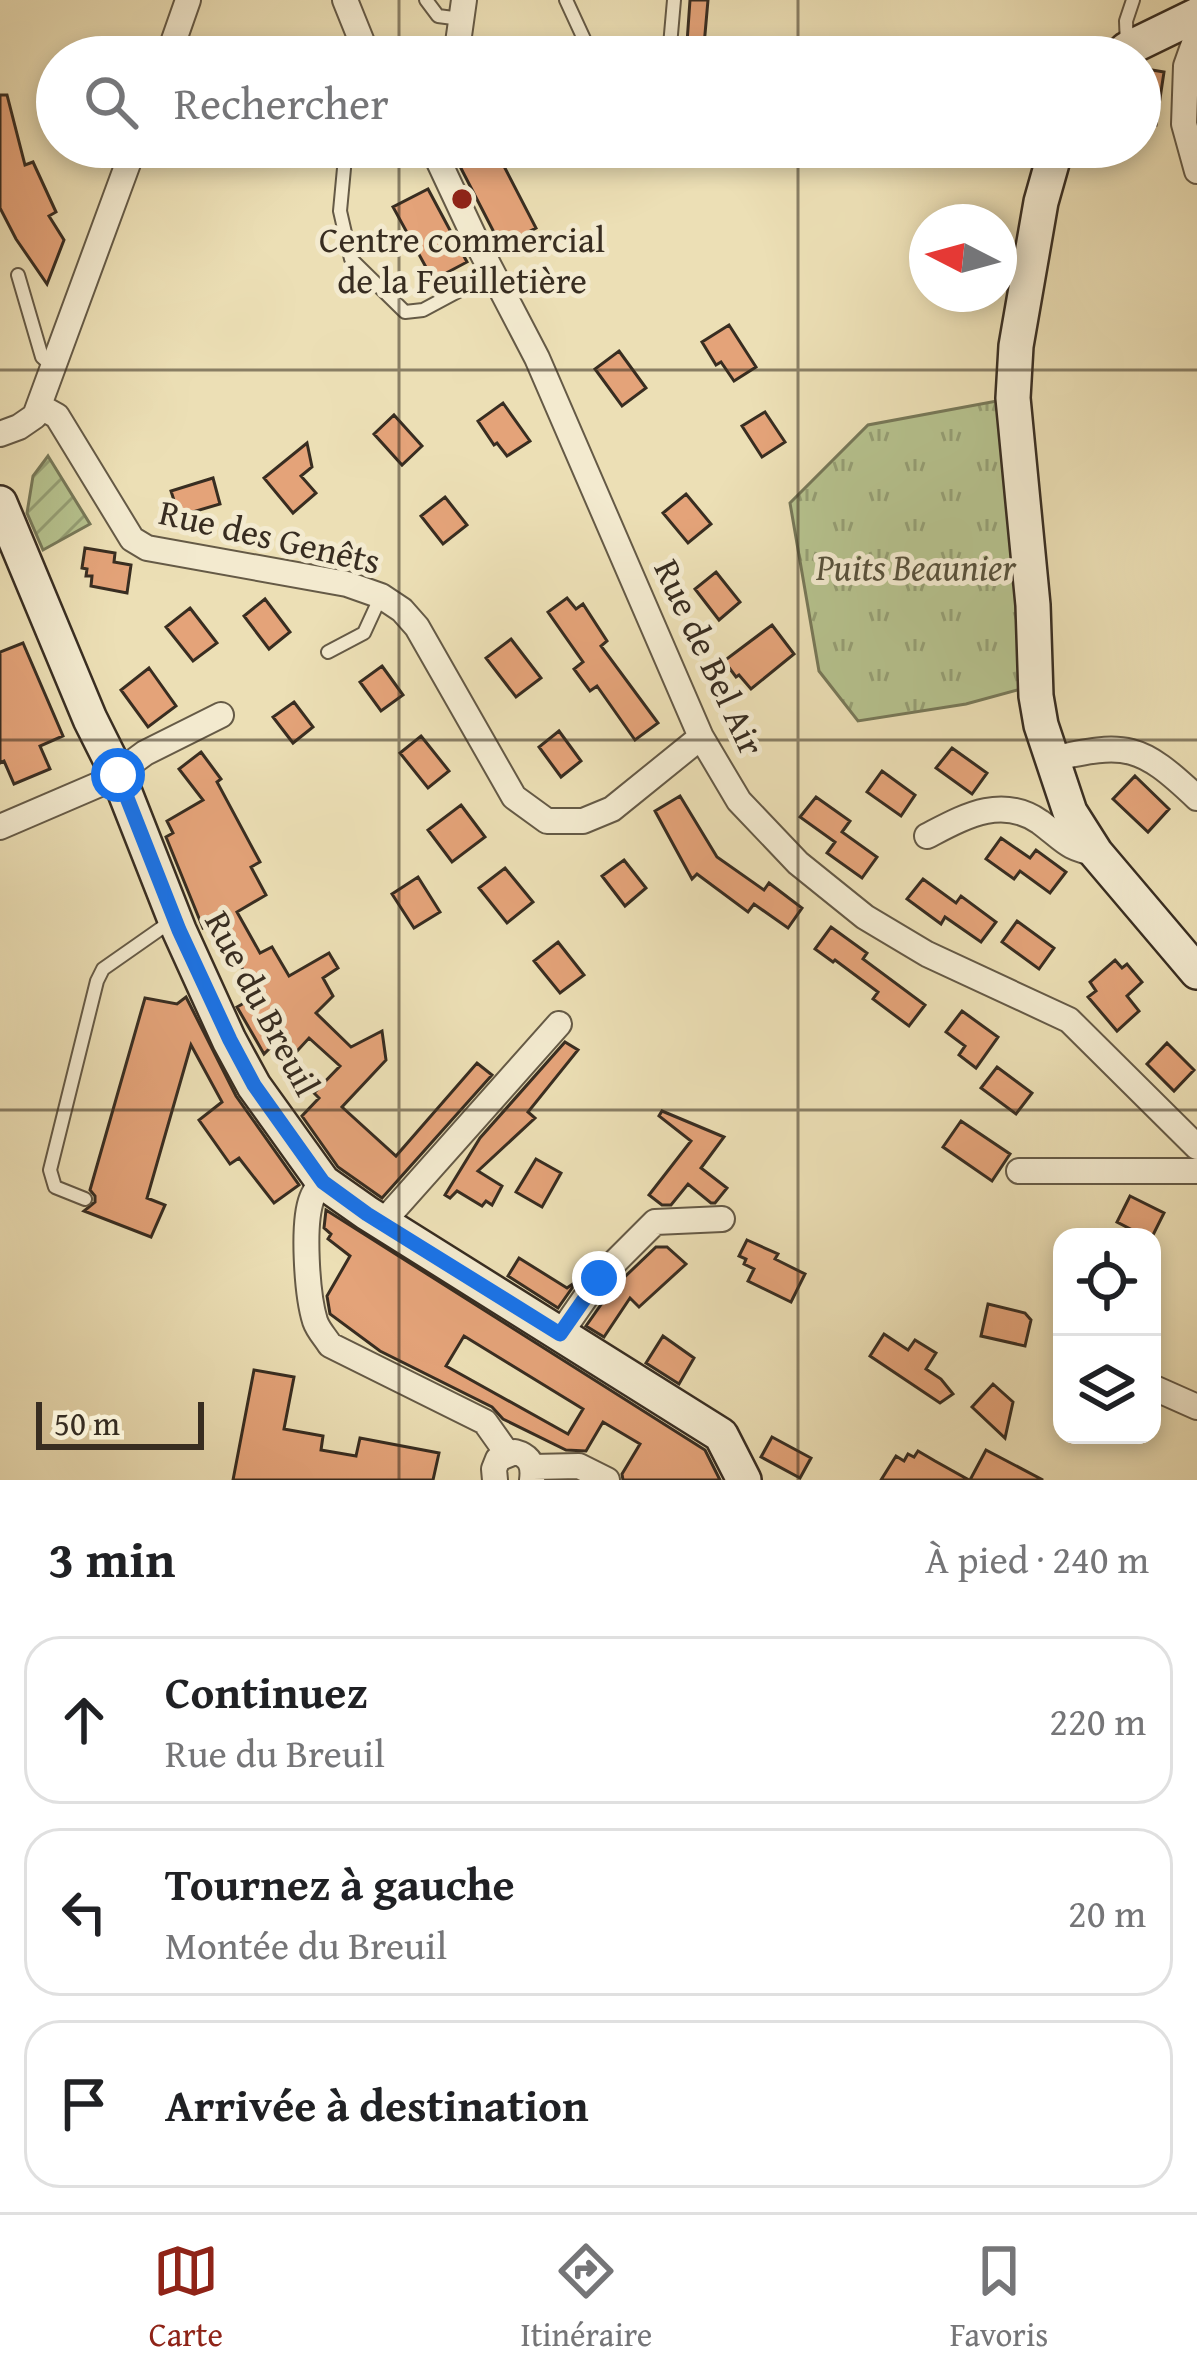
<!DOCTYPE html>
<html lang="fr">
<head>
<meta charset="utf-8">
<style>
  :root { --surface:#fff; --page:#f6f6f6; --text:#202124; --muted:#757577; --line:#e0e0e0; --accent:#8f2418 }
  body { margin:0; font-family:"Gentium Book Plus",serif; background:var(--page); color:var(--text) }
  .controls { position:absolute; right:36px; bottom:36px; display:grid; overflow:hidden; border-radius:24px; box-shadow:0 6px 18px #0003 }
  .controls button { width:108px; height:108px; display:grid; place-items:center; padding:0; border:0; border-bottom:3px solid var(--line); background:var(--surface); color:var(--text); font:60px sans-serif }
  .compass { position:absolute; left:909px; top:204px; width:108px; height:108px; border-radius:50%; background:var(--surface); box-shadow:0 6px 18px #0003; rotate:276deg }
  .scale { position:absolute; left:36px; bottom:30px; width:168px; box-sizing:border-box; padding-left:12px; border:6px solid #382d21; border-top:0; font-size:33px; line-height:42px; white-space:nowrap; color:#382d21; -webkit-text-stroke:9px #f3eacf; paint-order:stroke }
  .stop { position:absolute; width:36px; height:36px; margin:-27px; border:9px solid #1a73e8; border-radius:50%; background:#fff }
  .stop.end { background:#1a73e8; border-color:#fff; box-shadow:0 3px 12px #0008 }
  .list { margin:0; padding:0; list-style:none }
  h2 { display:flex; justify-content:space-between; align-items:center; height:156px; margin:0; padding:0 48px; font-size:51px }
  h2 small { font-size:39px; font-weight:400; color:var(--muted) }
  .list li { display:grid; grid-template-columns:78px 1fr auto; gap:36px; align-items:center; box-sizing:border-box; height:168px; margin:0 24px 24px; padding:0 24px; border:3px solid var(--line); border-radius:36px }
  .list b { display:block; font-size:45px; white-space:nowrap }
  .list p { margin:0; font-size:39px; white-space:nowrap; color:var(--muted) }
  .list em { font-size:39px; font-style:normal; color:var(--muted) }
  .icon { flex:none; width:66px; height:66px; fill:none; stroke:currentColor; stroke-width:2; stroke-linecap:round; stroke-linejoin:round }
  .map { position:relative; flex:none; width:1197px; height:1480px; overflow:hidden }
  .search { position:absolute; background:var(--surface); box-shadow:0 6px 18px #0003; left:36px; right:36px; top:36px; height:132px; display:flex; align-items:center; gap:30px; box-sizing:border-box; padding:0 42px; border-radius:66px; color:var(--muted); font-size:45px }
  .sheet { height:732px; background:var(--surface) }
  nav { display:flex; justify-content:space-around; align-items:center; box-sizing:border-box; height:168px; border-top:3px solid var(--line); background:var(--surface); font-size:33px; color:var(--muted) }
  nav a { display:grid; justify-items:center; gap:6px }
  nav .on { color:var(--accent) }
  .map>svg:first-child { display:block }
  .grass { fill:url(#grass-tufts); stroke:#777858; stroke-width:3 }
  .garden { fill:url(#garden-furrows); stroke:#777858; stroke-width:3 }
  .building { fill:#e4a379; stroke:#382d21; stroke-width:3; fill-rule:evenodd }
  .lines { fill:none; stroke-linecap:round; stroke-linejoin:round }
  .lane-casing { stroke:#655a46; stroke-width:16 }
  .street-casing { stroke:#655a46; stroke-width:28 }
  .secondary-casing { stroke:#382d21; stroke-width:38 }
  .lane { stroke:#f3eacf; stroke-width:12 }
  .street { stroke:#f3eacf; stroke-width:24 }
  .secondary { stroke:#f3eacf; stroke-width:33 }
  .route { stroke:#1a73e8; stroke-width:15 }
  .grid { fill:none; stroke:#382d21; stroke-width:3; stroke-opacity:0.55 }
  .poi-dot { fill:#8f2418; stroke:#f3eacf; stroke-width:4.5 }
  .labels { text-anchor:middle; stroke-width:10; stroke-linejoin:round; paint-order:stroke }
  .poi-label { font-size:36px; fill:#382d21; stroke:#f3eacf }
  .street-label { font-size:36px; fill:#382d21; stroke:#f3eacf }
  .park-label { font-size:36px; font-style:italic; fill:#58523c; stroke:#f3eacf }
</style>
</head>
<body>
<div class="map">
<svg width="1197" height="1480" viewBox="0 0 1197 1480">
  <defs>
    <pattern id="grass-tufts" width="24" height="20" patternUnits="userSpaceOnUse" patternTransform="scale(3)"><rect width="24" height="20" fill="#b6c28e"/><path d="M3 7l-1-3M5 7V3M7 7l1-3M15 17l-1-3M17 17v-4M19 17l1-3" fill="none" stroke="#959e74"/></pattern>
    <pattern id="garden-furrows" width="10" height="10" patternUnits="userSpaceOnUse" patternTransform="scale(3)"><rect width="10" height="10" fill="#b6c28e"/><path d="M-1 1l2-2M0 10L10 0M9 11l2-2" fill="none" stroke="#959e74"/></pattern>
  </defs>
  <rect width="100%" height="100%" fill="#ecdfb5"/>
  <filter id="stains"><feTurbulence type="fractalNoise" baseFrequency=".00167" numOctaves="4"/><feColorMatrix values="0 0 0 0 .2 0 0 0 0 .09 0 0 0 0 .02 0 0 0 .5 -.17"/></filter>
  <radialGradient id="worn" r=".72"><stop offset=".6" stop-color="#630" stop-opacity="0"/><stop offset="1" stop-color="#630" stop-opacity=".3"/></radialGradient>
  <path class="grass" d="M1013,398L1036,696L1017,690L966,704L858,721L819,671L790,503L868,425Z"/>
  <path class="garden" d="M48,456L90,524L43,550L27,513L33,476Z"/>
  <path class="building" d="M690,0H708L703,57H686Z
    M1140,68L1164,72L1156,125L1140,122Z
    M0,95H7L25,165L33,162L56,212L49,216L64,240L47,284L16,239L0,208Z
    M450,147H494L536,228L501,246Z
    M428,189L467,262L433,280L393,207Z
    M729,325L756,367L734,381L721,362L716,365L702,342Z
    M619,351L646,388L622,406L595,369Z
    M503,403L530,441L507,456L497,443L494,445L478,421Z
    M765,412L785,442L762,457L742,426Z
    M394,415L422,446L402,465L374,434Z
    M307,443L312,467L301,476L316,493L293,513L264,478Z
    M213,478L220,504L179,516L171,491Z
    M686,494L711,524L688,543L663,513Z
    M445,497L467,525L443,544L421,516Z
    M85,548L115,553L114,562L131,565L127,593L91,586L92,576H86L87,569L82,568Z
    M716,572L740,602L719,620L695,589Z
    M567,598L576,609L583,604L607,641L601,646L658,723L635,740L597,686L590,691L574,669L583,662L548,612Z
    M265,599L290,632L269,649L244,616Z
    M190,608L217,643L193,661L166,627Z
    M772,625L794,654L751,689L739,675L736,677L724,661Z
    M511,639L541,678L516,697L486,658Z
    M23,643L63,736L40,746L50,769L14,784L4,761L0,763V652Z
    M382,666L403,695L381,711L360,682Z
    M149,668L176,706L148,727L121,690Z
    M294,702L313,727L293,743L273,717Z
    M559,731L581,761L561,777L539,747Z
    M421,736L449,771L428,788L400,753Z
    M952,748L987,773L972,794L936,768Z
    M201,752L221,779L217,782L260,862L251,867L266,895L237,912L260,953L272,947L289,976L329,953L338,968L323,978L333,996L316,1013L351,1047L382,1031L386,1060L342,1107L396,1156L477,1063L492,1075L382,1198L338,1167L302,1116L319,1098L314,1093L340,1066L309,1038L287,1062L272,1046L264,1054L237,1007L257,996L236,957L233,959L215,923L203,928L166,837L173,833L167,821L203,800L179,769Z
    M882,771L915,795L901,816L867,792Z
    M1135,776L1169,809L1148,832L1113,799Z
    M680,796L717,857L764,890L769,883L802,908L788,928L754,904L748,912L697,874L692,879L655,811Z
    M816,797L850,821L842,832L877,857L862,878L827,853L835,842L800,817Z
    M461,805L485,837L452,862L428,830Z
    M1001,838L1030,858L1036,850L1066,872L1050,893L1020,871L1014,879L986,859Z
    M624,860L646,888L625,906L602,876Z
    M505,868L533,902L507,923L479,888Z
    M418,877L440,912L414,928L392,894Z
    M923,879L956,903L961,896L996,922L981,942L945,917L941,924L907,899Z
    M1017,921L1054,948L1039,969L1002,942Z
    M831,927L867,953L863,959L925,1005L909,1026L873,999L878,992L835,960L833,962L815,949Z
    M558,942L584,975L560,993L534,961Z
    M1115,960L1122,968L1127,964L1142,982L1127,996L1139,1011L1117,1031L1088,997L1096,991L1090,982Z
    M186,997L236,1096L299,1185L274,1203L239,1158L230,1164L199,1120L222,1102L191,1045L147,1198L165,1205L151,1237L84,1211L95,1202V1196L90,1190L145,998L177,1004Z
    M962,1011L998,1037L976,1068L959,1055L965,1046L946,1032Z
    M565,1042L578,1050L528,1112L535,1118L478,1171L502,1186L492,1205L486,1201L482,1206L457,1191L450,1198L445,1195L480,1138Z
    M1167,1043L1194,1070L1174,1091L1147,1064Z
    M997,1067L1032,1093L1016,1114L981,1088Z
    M662,1111L724,1137L701,1168L727,1188L715,1203H711L688,1184L671,1205H662L649,1195L691,1141L659,1116Z
    M961,1121L1010,1154L992,1181L943,1147Z
    M536,1159L561,1173L542,1207L516,1192Z
    M1130,1196L1164,1213L1152,1237H1146L1117,1222Z
    M326,1210L705,1450L720,1480H623L622,1474L640,1444L603,1422L586,1451L566,1450L503,1419L492,1407L380,1351L330,1314L327,1296L350,1256L328,1239L331,1234L324,1228ZM464,1336L583,1409L568,1434L446,1366Z
    M747,1240L778,1254L775,1259L805,1274L791,1302L748,1281L754,1269L744,1264L746,1259L739,1256Z
    M656,1247H667L686,1264L639,1307L630,1298L604,1337L586,1326L612,1289Z
    M519,1258L567,1288L577,1281L558,1308L508,1276Z
    M988,1304L1025,1313L1031,1320L1025,1346L981,1336Z
    M884,1334L908,1350L915,1340L936,1353L926,1369L941,1379L953,1394L940,1403L870,1356Z
    M663,1336L694,1358L679,1384L646,1363Z
    M254,1370L294,1377L284,1429L323,1436L321,1450L356,1456L360,1438L439,1453L433,1480H233Z
    M993,1384L1013,1402L1005,1438L972,1407Z
    M772,1437L811,1458L800,1478L761,1457Z
    M986,1450L1043,1480H970Z
    M918,1451L935,1461L969,1480H881L896,1456L904,1461L908,1454L914,1457Z"/>
  <g class="lines">
    <g class="lane-casing">
      <path id="lane" d="M426,0L438,16L461,19
        M566,0L590,52L579,57
        M1127,46L1126,21L1133,0
        M669,57L674,0
        M346,147L340,211L351,259L405,312L423,310L492,273
        M652,155L657,147
        M18,275L42,357L52,366
        M328,652L364,633L381,596
        M85,1199L55,1187L50,1170L97,981L103,969L173,920"/>
    </g>
    <g class="street-casing">
      <path id="street" d="M345,0L368,57
        M1197,35L1186,66L1184,124L1197,171
        M168,57L188,0
        M456,57L464,0
        M432,147L477,243L537,358L701,737L739,801L798,863L865,917L927,954L1069,1020L1197,1147
        M39,406L57,416L132,539L147,548L347,584L381,596L402,610L417,627L514,797L547,821H583L612,809L701,737
        M0,434L19,427L35,416L134,147
        M1051,759C1127,742 1140,744 1197,798
        M0,827L107,781L145,753L221,715
        M927,836C964,817 1001,795 1040,822C1063,839 1067,849 1096,853
        M1019,1171H1197
        M323,1182C318,1188 315,1190 312,1198C302,1223 307,1295 315,1321C318,1330 325,1337 330,1345L485,1422L507,1453
        M382,1223L559,1024
        M560,1334L599,1278L655,1222L722,1219
        M1152,1387L1197,1407
        M533,1467L579,1466L607,1480
        M495,1480L494,1469L498,1459L515,1452C530,1456 534,1465 532,1480"/>
    </g>
    <g class="secondary-casing">
      <path id="secondary" d="M1119,57L1127,49L1197,15
        M1059,147L1054,156L1041,202L1016,346L1013,398L1033,605L1036,696L1041,725L1070,812L1096,853L1197,972
        M0,503L90,719L118,775L179,930L229,1040L254,1086L323,1182L367,1213L721,1435L744,1480"/>
    </g>
    <use href="#lane" class="lane"/>
    <use href="#street" class="street"/>
    <use href="#secondary" class="secondary"/>
  </g>
  <g class="lines">
    <path class="route" d="M118,775L179,930L230,1040L254,1085L323,1182L367,1214L560,1334L599,1278"/>
  </g>
  <path class="grid" d="M399,0V57M798,0V57M399,147V1480M798,147V1480M0,370H1197M0,740H1197M0,1110H1197"/>
  <circle class="poi-dot" cx="462" cy="199" r="12"/>
  <g class="labels">
    <g class="poi-label">
      <text x="462" y="252">Centre commercial<tspan x="462" dy="41">de la Feuilletière</tspan></text>
    </g>
    <g class="street-label">
      <text transform="translate(270 536) rotate(13)" y="13">Rue des Genêts</text>
      <text transform="translate(710 657) rotate(65)" y="13">Rue de Bel Air</text>
      <text transform="translate(263 1003) rotate(62)" y="13">Rue du Breuil</text>
    </g>
    <g class="park-label">
      <text x="916" y="580">Puits Beaunier</text>
    </g>
  </g>
  <rect width="100%" height="100%" filter="url(#stains)"/>
  <rect width="100%" height="100%" fill="url(#worn)"/>
</svg>
<div class="controls">
<button><svg class="icon" aria-label="locate" viewBox="0 0 24 24"><circle cx="12" cy="12" r="6"/><path d="M12 2v4M12 18v4M2 12h4M18 12h4"/></svg></button>
<button><svg class="icon" aria-label="layers" viewBox="0 0 24 24"><path d="M12 4l9 5-9 5-9-5zM3 14l9 5 9-5"/></svg></button>
</div>
<svg class="compass" viewBox="-18 -18 36 36"><path d="M0-13l5 13h-10z" fill="#e53935"/><path d="M0 13l5-13h-10z" fill="#757577"/></svg>
<div class="scale">50 m</div>
<div class="stop" style="left:118px;top:775px"></div>
<div class="stop end" style="left:599px;top:1278px"></div>
<div class="search"><svg class="icon" aria-label="search" viewBox="0 0 24 24"><circle cx="10" cy="10" r="6"/><path d="M15 15l6 6"/></svg>Rechercher</div>
</div>
<section class="sheet">
<h2>3 min<small>À pied · 240 m</small></h2>
<ul class="list">
<li><svg class="icon" aria-label="ahead" viewBox="0 0 24 24"><path d="M12 20V5M6 11l6-6 6 6"/></svg><div><b>Continuez</b><p>Rue du Breuil</p></div><em>220 m</em></li>
<li><svg class="icon" aria-label="left" viewBox="0 0 24 24"><path d="M17 20v-9H6M10 6l-5 5 5 5"/></svg><div><b>Tournez à gauche</b><p>Montée du Breuil</p></div><em>20 m</em></li>
<li><svg class="icon" aria-label="arrive" viewBox="0 0 24 24"><path d="M6 21V4h12l-3 4 3 4H6"/></svg><div><b>Arrivée à destination</b></div></li>
</ul>
</section>
<nav>
<a class="on"><svg class="icon" aria-label="map" viewBox="0 0 24 24"><path d="M3 6l6-2 6 2 6-2v14l-6 2-6-2-6 2zM9 4v14M15 6v14"/></svg>Carte</a>
<a><svg class="icon" aria-label="directions" viewBox="0 0 24 24"><path d="M12 3l9 9-9 9-9-9zM9 14v-3h6M13 9l2 2-2 2"/></svg>Itinéraire</a>
<a><svg class="icon" aria-label="saved" viewBox="0 0 24 24"><path d="M7 4h10v16l-5-4-5 4z"/></svg>Favoris</a>
</nav>
</body>
</html>
